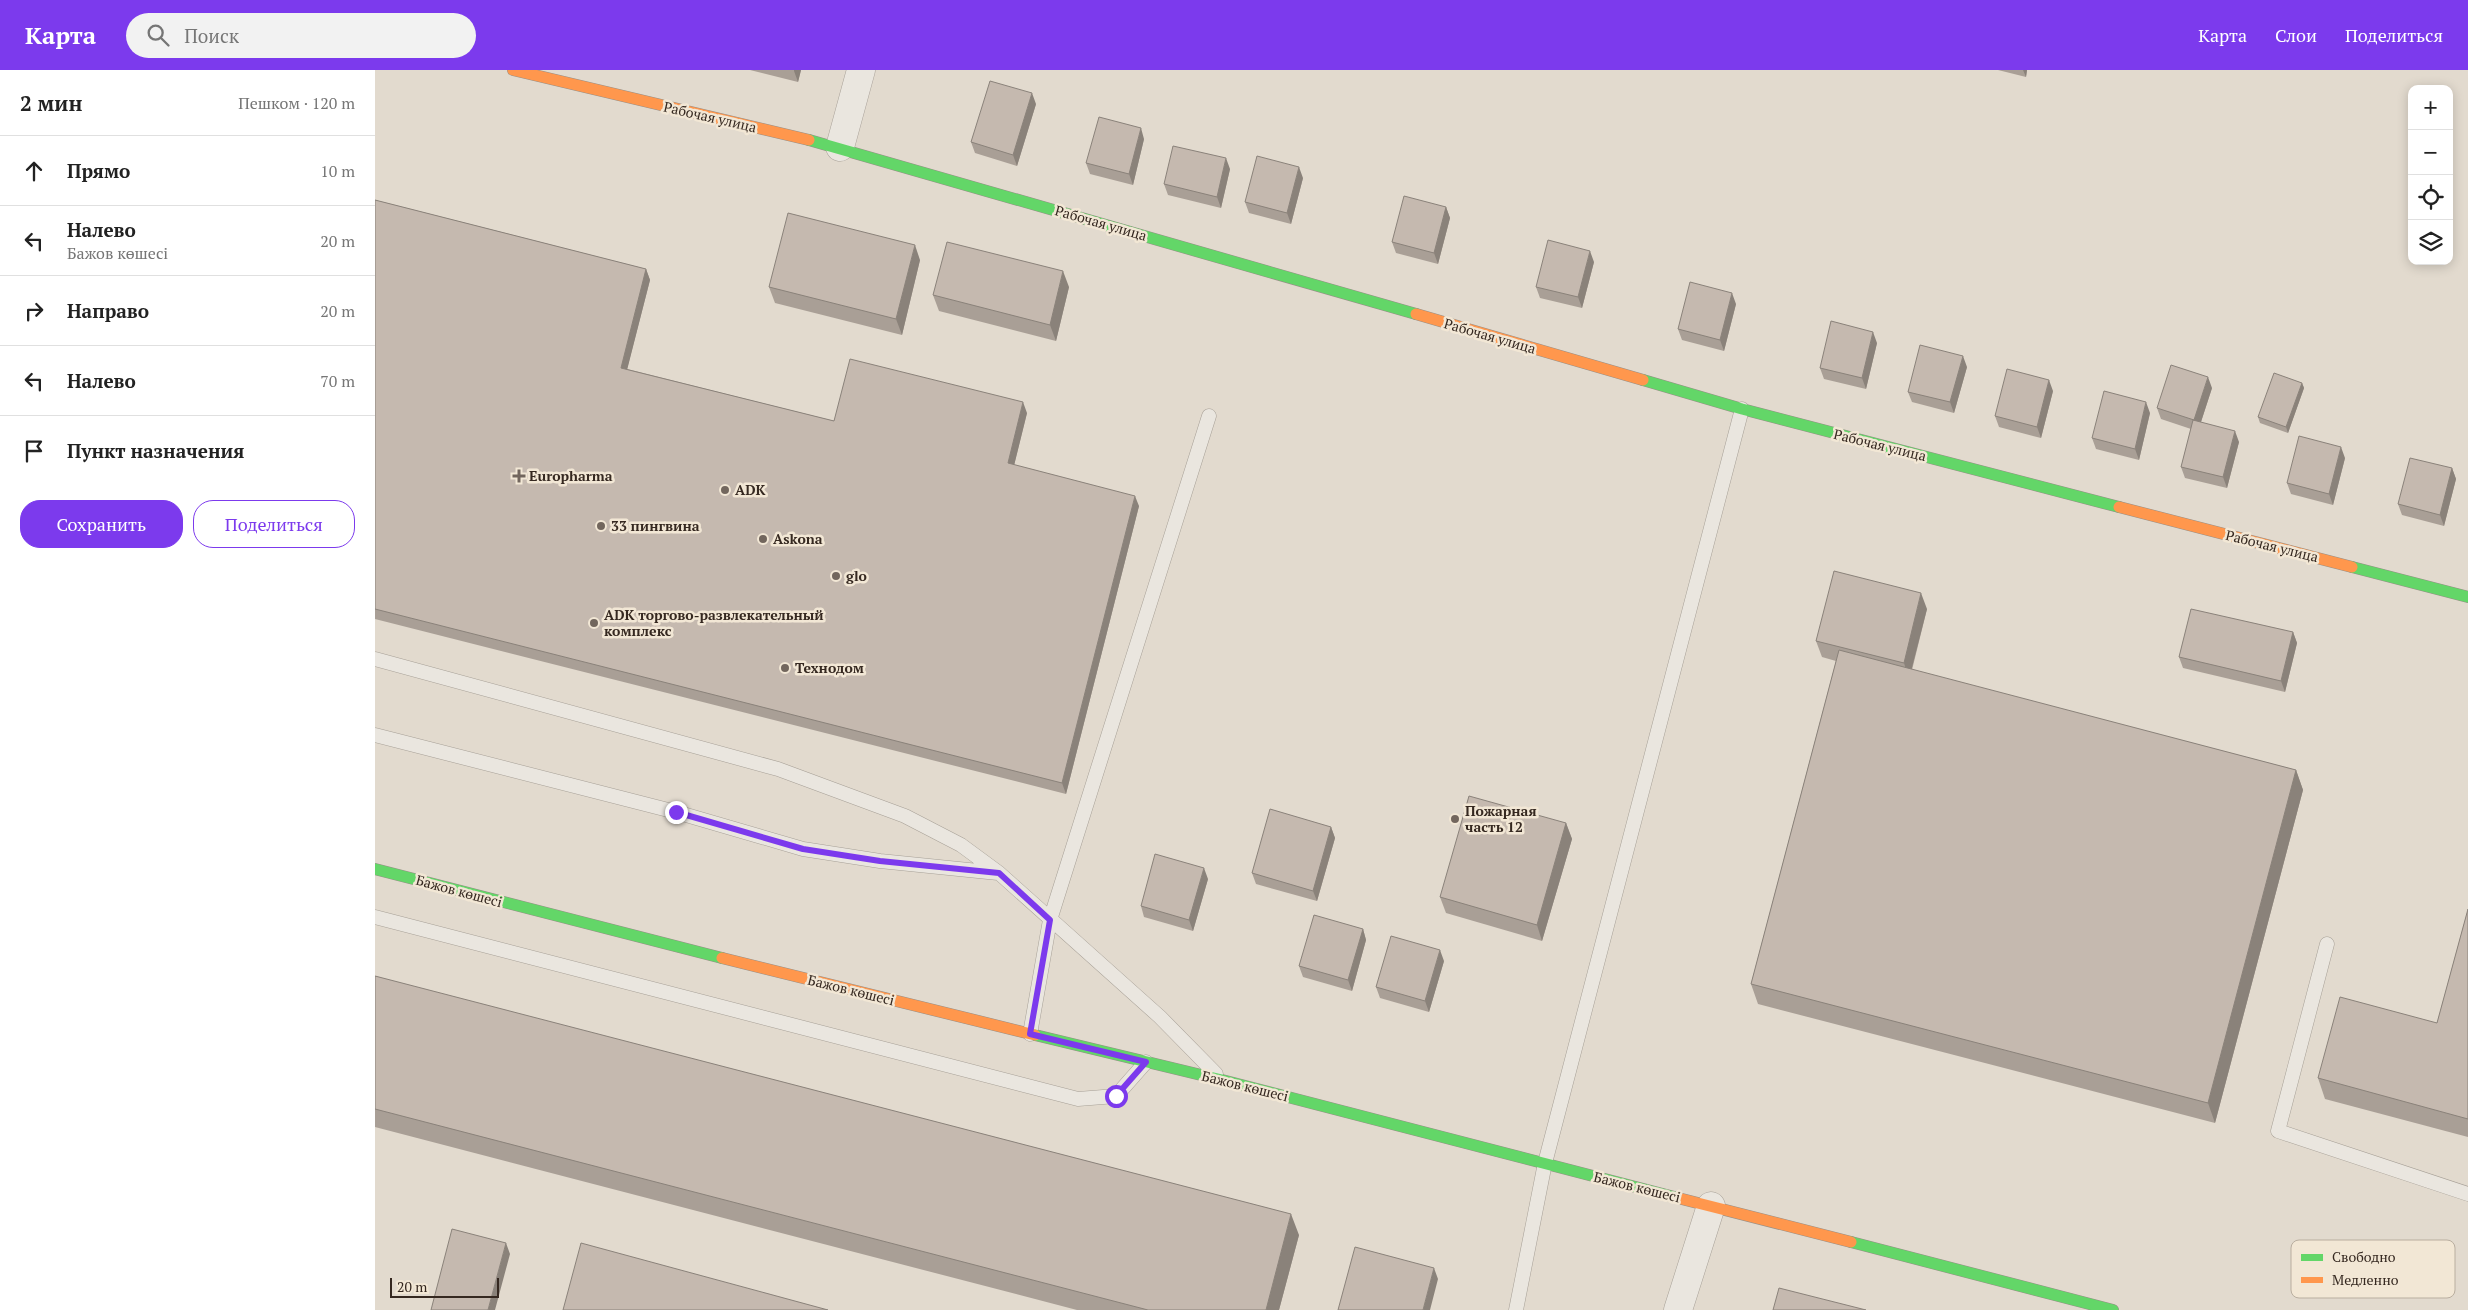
<!DOCTYPE html>
<html lang="ru">
<head>
<meta charset="utf-8">
<style>
  :root { --surface:#fff; --page:#f2f2f2; --text:#222; --muted:#767676; --line:#e0e0e0; --accent:#7c3aed }
  body { margin:0; font-family:"PT Serif",serif; background:var(--page); color:var(--text) }
  .controls { position:absolute; right:15px; top:15px; display:grid; overflow:hidden; border-radius:10px; box-shadow:0 2px 12px #0003 }
  .controls button { width:45px; height:45px; display:grid; place-items:center; padding:0; border:0; border-bottom:1px solid var(--line); background:var(--surface); color:var(--text); font:25px sans-serif }
  .scale { position:absolute; left:15px; bottom:12px; width:109px; box-sizing:border-box; padding-left:5px; border:2px solid #352820; border-top:0; font-size:14px; line-height:18px; white-space:nowrap; color:#352820; -webkit-text-stroke:4px #f2e7d5; paint-order:stroke }
  .stop { position:absolute; width:15px; height:15px; margin:-11px; border:4px solid #7c3aed; border-radius:50%; background:#fff }
  .stop.end { background:#7c3aed; border-color:#fff; box-shadow:0 1px 5px #0008 }
  .list { margin:0; padding:0; list-style:none }
  h2 { display:flex; justify-content:space-between; align-items:center; height:65px; margin:0; padding:0 20px; font-size:21px }
  h2 small { font-size:16px; font-weight:400; color:var(--muted) }
  .list li { display:grid; grid-template-columns:32px 1fr auto; gap:15px; align-items:center; box-sizing:border-box; height:70px; padding:0 20px; border-top:1px solid var(--line) }
  .list b { display:block; font-size:19px; white-space:nowrap }
  .list p { margin:0; font-size:16px; white-space:nowrap; color:var(--muted) }
  .list em { font-size:16px; font-style:normal; color:var(--muted) }
  .actions { display:flex; gap:10px; padding:15px 20px }
  .actions a { flex:1; padding:11px 0; border:1px solid var(--accent); border-radius:20px; text-align:center; font-size:18px; color:var(--accent) }
  .actions .main { background:var(--accent); color:#fff }
  .icon { flex:none; width:28px; height:28px; fill:none; stroke:currentColor; stroke-width:2; stroke-linecap:round; stroke-linejoin:round }
  .map { position:relative; flex:none; width:2093px; height:1240px; overflow:hidden }
  header { display:flex; align-items:center; gap:30px; box-sizing:border-box; height:70px; padding:0 25px; background:var(--accent); color:#fff }
  header strong { font-size:24px }
  nav { display:flex; gap:28px; margin-inline-start:auto; font-size:18px }
  .search { width:350px; height:45px; background:var(--page); display:flex; align-items:center; gap:12px; box-sizing:border-box; padding:0 18px; border-radius:28px; color:var(--muted); font-size:19px }
  main { display:flex }
  aside { flex:1; background:var(--surface) }
  .map>svg:first-child { display:block }
  .lines { fill:none; stroke-linecap:round; stroke-linejoin:round }
  .lane-casing { stroke:#a7a097; stroke-width:15 }
  .street-casing { stroke:#a7a097; stroke-width:29 }
  .fast-casing { stroke:#978f87; stroke-width:12 }
  .slow-casing { stroke:#978f87; stroke-width:12 }
  .lane { stroke:#eae6df; stroke-width:14 }
  .street { stroke:#eae6df; stroke-width:28 }
  .fast { stroke:#63d668; stroke-width:11 }
  .slow { stroke:#ff974d; stroke-width:11 }
  .wall { fill:#a99f96 }
  .shaded-wall { fill:#8a827a }
  .building { fill:#c5b9af; stroke:#8a827a }
  .route { stroke:#7c3aed; stroke-width:6 }
  .poi-dot { fill:#72665d; stroke:#f2e7d5; stroke-width:2 }
  .labels { text-anchor:middle; stroke-width:5; stroke-linejoin:round; paint-order:stroke }
  .street-label { font-size:14px; fill:#352820; stroke:#f2e7d5 }
  .poi-label { font-size:14px; font-weight:bold; fill:#352820; stroke:#f2e7d5; text-anchor:start }
  .key { fill:#f2e7d5; stroke:#b9ae9f; stroke-width:1 }
  .key-label { font-size:14px; fill:#352820 }
</style>
</head>
<body>
<header>
<strong>Карта</strong>
<div class="search"><svg class="icon" aria-label="search" viewBox="0 0 24 24"><circle cx="10" cy="10" r="6"/><path d="M15 15l6 6"/></svg>Поиск</div>
<nav><a>Карта</a><a>Слои</a><a>Поделиться</a></nav>
</header>
<main>
<aside>
<h2>2 мин<small>Пешком · 120 m</small></h2>
<ul class="list">
<li><svg class="icon" aria-label="ahead" viewBox="0 0 24 24"><path d="M12 20V5M6 11l6-6 6 6"/></svg><div><b>Прямо</b></div><em>10 m</em></li>
<li><svg class="icon" aria-label="left" viewBox="0 0 24 24"><path d="M17 20v-9H6M10 6l-5 5 5 5"/></svg><div><b>Налево</b><p>Бажов көшесі</p></div><em>20 m</em></li>
<li><svg class="icon" aria-label="right" viewBox="0 0 24 24"><path d="M7 20v-9h11M14 6l5 5-5 5"/></svg><div><b>Направо</b></div><em>20 m</em></li>
<li><svg class="icon" aria-label="left" viewBox="0 0 24 24"><path d="M17 20v-9H6M10 6l-5 5 5 5"/></svg><div><b>Налево</b></div><em>70 m</em></li>
<li><svg class="icon" aria-label="arrive" viewBox="0 0 24 24"><path d="M6 21V4h12l-3 4 3 4H6"/></svg><div><b>Пункт назначения</b></div></li>
</ul>
<div class="actions"><a class="main">Сохранить</a><a>Поделиться</a></div>
</aside>
<div class="map">
<svg width="2093" height="1240" viewBox="0 0 2093 1240">
  <rect width="100%" height="100%" fill="#e2dace"/>
  <g class="lines">
    <g class="lane-casing">
      <path id="lane" d="M0,589L403,699L530,746L586,775L624,803L785,947L841,1004
        M0,665L301,742L428,779L505,791L623,803
        M0,847L703,1029L741,1026L771,992
        M1952,874L1903,1061L2093,1124
        M655,964L675,850L834,346
        M1141,1240L1170,1093L1367,339"/>
    </g>
    <g class="street-casing">
      <path id="street" d="M465,77L486,0
        M1303,1240L1336,1136"/>
    </g>
    <g class="fast-casing">
      <path id="fast" d="M434,70L1041,244
        M1268,310L1367,339L1744,437
        M1977,497L2093,527
        M0,799L347,888
        M660,965L847,1010L1303,1128
        M1476,1172L1738,1240"/>
    </g>
    <g class="slow-casing">
      <path id="slow" d="M138,0L434,70
        M1041,244L1268,310
        M1744,437L1977,497
        M347,888L660,965
        M1303,1128L1476,1172"/>
    </g>
    <use href="#lane" class="lane"/>
    <use href="#street" class="street"/>
    <use href="#fast" class="fast"/>
    <use href="#slow" class="slow"/>
  </g>
  <path class="wall" d="M375,0H426L423,12Z
    M1623,0H1652L1651,7Z
    M661,34L642,96L600,83L596,72Z
    M769,69L758,115L715,104L711,93Z
    M855,99L846,138L793,125L789,114Z
    M928,108L916,154L874,143L870,132Z
    M0,130L271,199L275,210L252,299L459,351L652,343L639,395L764,436L691,724L0,549Z
    M1071,137L1075,148L1063,194L1021,183L1017,172Z
    M545,190L527,265L400,233L394,217Z
    M1219,192L1207,238L1165,228L1161,217Z
    M694,217L681,271L564,241L558,225Z
    M1361,234L1349,281L1307,270L1303,259Z
    M1502,273L1491,319L1449,309L1445,298Z
    M1592,297L1579,343L1537,332L1533,322Z
    M1927,313L1929,318L1913,363L1885,353L1883,347Z
    M1837,318L1826,352L1864,372L1852,418L1810,408L1806,397L1816,359L1786,349L1782,338Z
    M1678,321L1666,368L1624,357L1620,346Z
    M1775,343L1764,390L1721,379L1717,368Z
    M1970,388L1958,435L1916,424L1912,413Z
    M2077,398L2081,409L2069,456L2027,445L2023,434Z
    M1552,539L1537,600L1921,700L1928,720L1840,1053L1383,934L1376,914L1461,591L1447,587L1441,571Z
    M1918,562L1922,573L1910,622L1808,598L1804,587Z
    M1191,753L1197,769L1167,871L1071,843L1065,827Z
    M956,757L960,768L942,831L881,814L877,803Z
    M833,809L818,861L769,847L766,836Z
    M2093,839V1067L1950,1029L1943,1008L2062,953Z
    M988,859L991,870L977,921L928,907L924,896Z
    M1069,891L1054,942L1005,928L1001,917Z
    M0,906L924,1165L904,1240H702L0,1057Z"/>
  <path class="shaded-wall" d="M419,0H426L423,12L419,1Z
    M1648,0H1652L1651,7Z
    M657,23L661,34L642,96L638,85Z
    M766,58L769,69L758,115L754,104Z
    M851,88L855,99L846,138L842,127Z
    M924,97L928,108L916,154L912,143Z
    M1071,137L1075,148L1063,194L1059,183Z
    M540,175L545,190L527,265L521,249Z
    M1215,181L1219,192L1207,238L1203,227Z
    M271,199L275,210L250,308L246,298Z
    M688,201L694,217L681,271L675,255Z
    M1357,223L1361,234L1349,281L1345,270Z
    M1498,262L1502,273L1491,319L1487,308Z
    M1588,286L1592,297L1579,343L1575,332Z
    M1833,307L1837,318L1823,361L1819,350Z
    M1674,310L1678,321L1666,368L1662,357Z
    M1927,313L1929,318L1913,363L1911,357Z
    M648,332L652,343L637,404L633,393Z
    M1771,332L1775,343L1764,390L1760,379Z
    M1860,361L1864,372L1852,418L1848,407Z
    M1966,377L1970,388L1958,435L1954,424Z
    M2077,398L2081,409L2069,456L2065,445Z
    M760,426L764,436L691,724L687,713Z
    M1546,523L1552,539L1534,609L1529,593Z
    M1918,562L1922,573L1910,622L1906,611Z
    M1921,700L1928,720L1840,1053L1833,1033Z
    M1191,753L1197,769L1167,871L1162,855Z
    M956,757L960,768L942,831L938,821Z
    M829,798L833,809L818,861L814,850Z
    M988,859L991,870L977,921L973,910Z
    M1065,880L1069,891L1054,942L1050,931Z
    M916,1144L924,1165L904,1240H891Z
    M131,1173L135,1184L120,1240H113Z
    M1059,1198L1063,1209L1055,1240H1048Z"/>
  <path class="building" d="M615,11L657,23L638,85L596,72Z
    M724,47L766,58L754,104L711,93Z
    M798,76L851,88L842,127L789,114Z
    M882,86L924,97L912,143L870,132Z
    M1029,126L1071,137L1059,183L1017,172Z
    M0,130L271,199L246,298L459,351L475,289L648,332L633,393L760,426L687,713L0,539Z
    M413,143L540,175L521,249L394,217Z
    M1173,170L1215,181L1203,227L1161,217Z
    M572,172L688,201L675,255L558,225Z
    M1315,212L1357,223L1345,270L1303,259Z
    M1456,251L1498,262L1487,308L1445,298Z
    M1545,275L1588,286L1575,332L1533,322Z
    M1796,295L1833,307L1819,350L1782,338Z
    M1632,299L1674,310L1662,357L1620,346Z
    M1899,303L1927,313L1911,357L1883,347Z
    M1729,321L1771,332L1760,379L1717,368Z
    M1818,350L1860,361L1848,407L1806,397Z
    M1924,366L1966,377L1954,424L1912,413Z
    M2035,388L2077,398L2065,445L2023,434Z
    M1459,501L1546,523L1529,593L1441,571Z
    M1816,539L1918,562L1906,611L1804,587Z
    M1464,580L1921,700L1833,1033L1376,914Z
    M1094,726L1191,753L1162,855L1065,827Z
    M895,739L956,757L938,821L877,803Z
    M780,784L829,798L814,850L766,836Z
    M2093,839V1049L1943,1008L1965,927L2062,953Z
    M939,845L988,859L973,910L924,896Z
    M1016,866L1065,880L1050,931L1001,917Z
    M0,906L916,1144L891,1240H773L0,1039Z
    M77,1159L131,1173L113,1240H56Z
    M206,1173L453,1240H188Z
    M980,1177L1059,1198L1048,1240H963Z
    M1404,1218L1491,1240H1398Z"/>
  <g class="lines">
    <path class="route" d="M301,742L428,779L505,791L624,803L675,850L655,964L771,992L741,1026"/>
  </g>
  <g class="poi-dot">
    <path d="M141.5 398.5h5v5h5v5h-5v5h-5v-5h-5v-5h5z"/>
    <circle cx="350" cy="420" r="5"/>
    <circle cx="226" cy="456" r="5"/>
    <circle cx="388" cy="469" r="5"/>
    <circle cx="461" cy="506" r="5"/>
    <circle cx="219" cy="553" r="5"/>
    <circle cx="410" cy="598" r="5"/>
    <circle cx="1080" cy="749" r="5"/>
  </g>
  <g class="labels">
    <g class="street-label">
      <text transform="translate(335 47) rotate(13)" y="5">Рабочая улица</text>
      <text transform="translate(726 153) rotate(16)" y="5">Рабочая улица</text>
      <text transform="translate(1115 266) rotate(16)" y="5">Рабочая улица</text>
      <text transform="translate(1505 375) rotate(14)" y="5">Рабочая улица</text>
      <text transform="translate(1897 476) rotate(14)" y="5">Рабочая улица</text>
      <text transform="translate(84 821) rotate(15)" y="5">Бажов көшесі</text>
      <text transform="translate(476 920) rotate(14)" y="5">Бажов көшесі</text>
      <text transform="translate(870 1016) rotate(14)" y="5">Бажов көшесі</text>
      <text transform="translate(1262 1117) rotate(14)" y="5">Бажов көшесі</text>
    </g>
    <g class="poi-label">
      <text x="154" y="411">Europharma</text>
      <text x="360" y="425">ADK</text>
      <text x="236" y="461">33 пингвина</text>
      <text x="398" y="474">Askona</text>
      <text x="471" y="511">glo</text>
      <text x="229" y="550">ADK торгово-развлекательный<tspan x="229" dy="16">комплекс</tspan></text>
      <text x="420" y="603">Технодом</text>
      <text x="1090" y="746">Пожарная<tspan x="1090" dy="16">часть 12</tspan></text>
    </g>
  </g>
  <rect x="1916" y="1170" width="164" height="58" rx="8" class="key"/>
  <rect x="1926" y="1184" width="22" height="7" fill="#63d668"/>
  <rect x="1926" y="1207" width="22" height="6" fill="#ff974d"/>
  <g class="key-label">
    <text x="1957" y="1192">Свободно</text>
    <text x="1957" y="1215">Медленно</text>
  </g>
</svg>
<div class="controls">
<button>+</button>
<button>−</button>
<button><svg class="icon" aria-label="locate" viewBox="0 0 24 24"><circle cx="12" cy="12" r="6"/><path d="M12 2v4M12 18v4M2 12h4M18 12h4"/></svg></button>
<button><svg class="icon" aria-label="layers" viewBox="0 0 24 24"><path d="M12 4l9 5-9 5-9-5zM3 14l9 5 9-5"/></svg></button>
</div>
<div class="scale">20 m</div>
<div class="stop" style="left:741px;top:1026px"></div>
<div class="stop end" style="left:301px;top:742px"></div>
</div>
</main>
</body>
</html>
